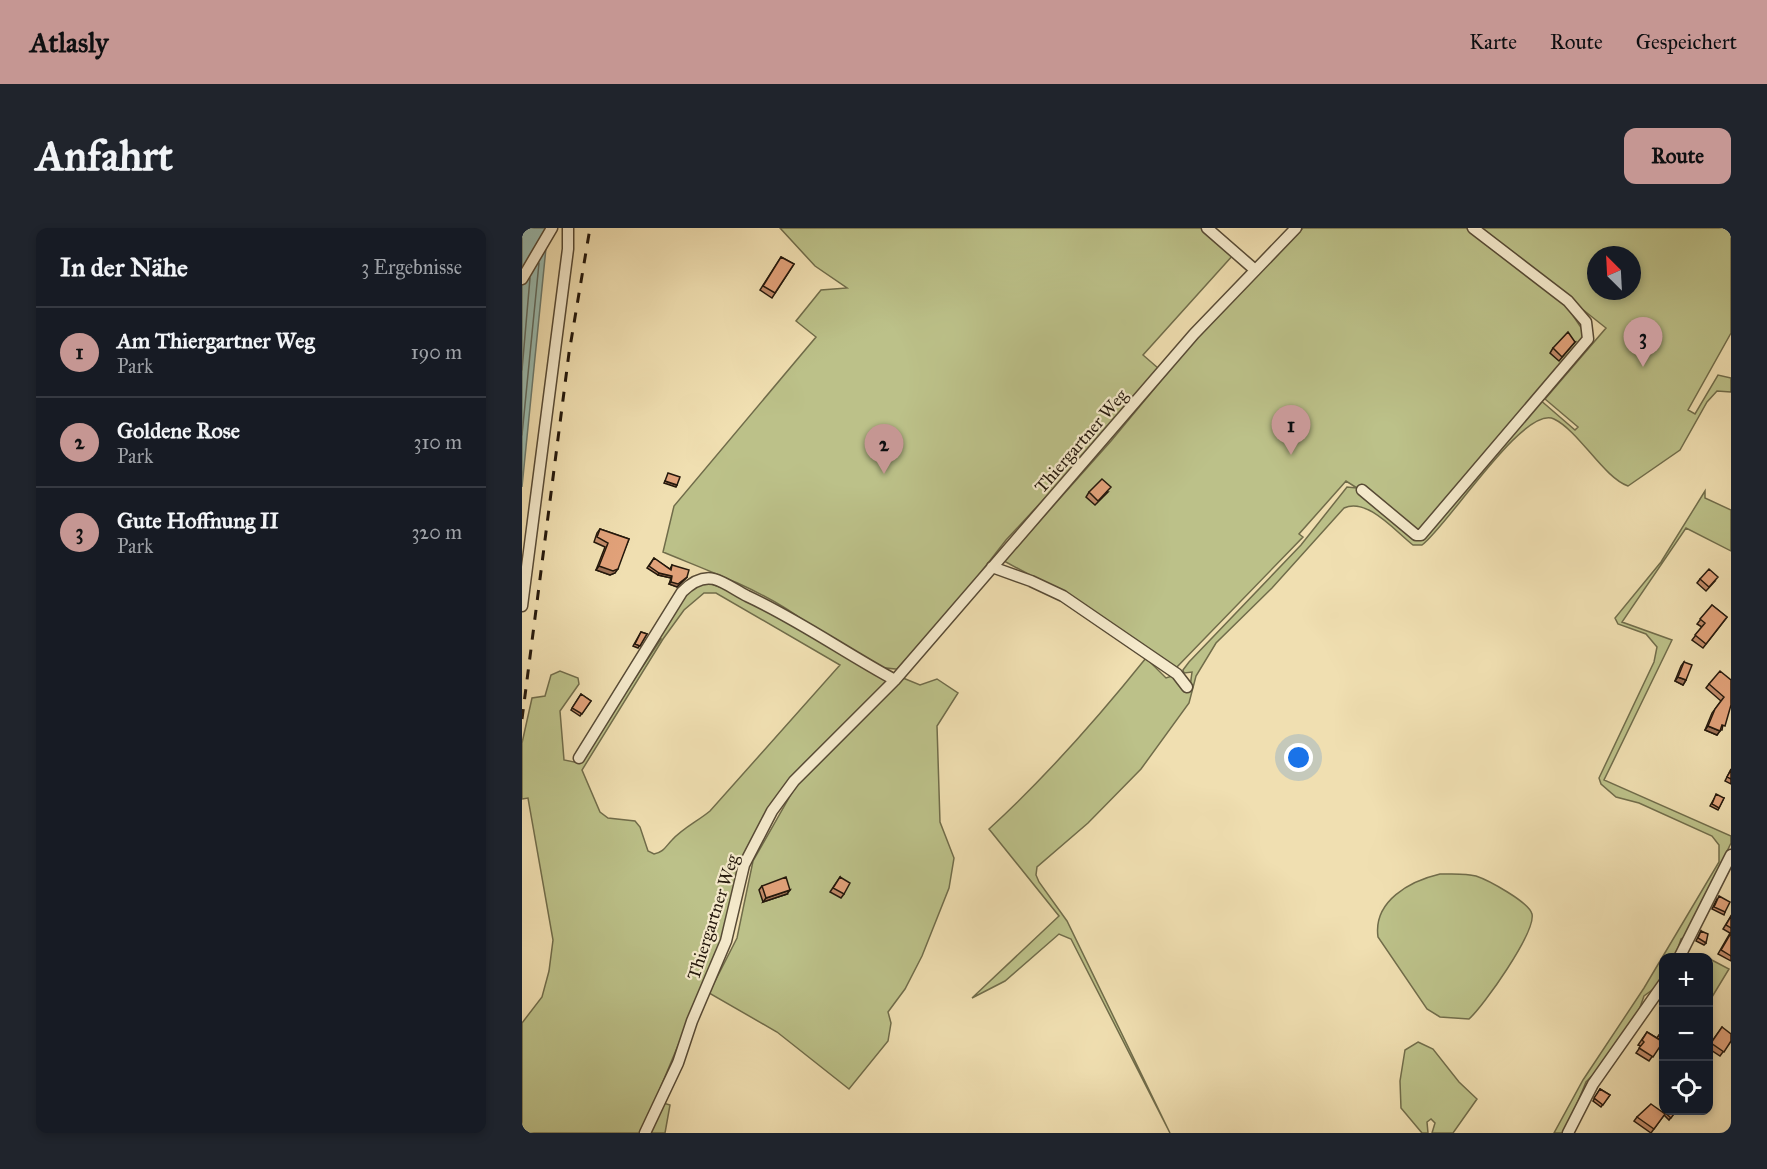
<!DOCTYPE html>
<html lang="de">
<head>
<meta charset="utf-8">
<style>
  :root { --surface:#171b24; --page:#20242c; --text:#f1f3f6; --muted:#9ea1a6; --line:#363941; --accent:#c59692 }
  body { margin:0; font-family:"IM FELL Great Primer",serif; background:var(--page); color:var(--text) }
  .controls { position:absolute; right:18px; bottom:18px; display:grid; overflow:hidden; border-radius:12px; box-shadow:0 3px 9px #0003 }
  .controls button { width:54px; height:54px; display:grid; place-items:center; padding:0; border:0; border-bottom:2px solid var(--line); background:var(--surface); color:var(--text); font:30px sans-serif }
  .compass { position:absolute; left:1065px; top:18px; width:54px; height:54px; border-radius:50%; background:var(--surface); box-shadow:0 3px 9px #0003; rotate:336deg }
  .you { position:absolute; left:777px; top:530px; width:21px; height:21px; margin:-15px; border:4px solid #fff; border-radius:50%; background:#1a73e8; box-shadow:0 0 0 9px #1a73e833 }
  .badge { display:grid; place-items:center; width:39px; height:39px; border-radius:50%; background:var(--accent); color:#111; font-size:20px; font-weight:700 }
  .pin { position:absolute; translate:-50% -50px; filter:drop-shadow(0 2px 3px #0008) }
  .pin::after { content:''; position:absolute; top:32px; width:21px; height:18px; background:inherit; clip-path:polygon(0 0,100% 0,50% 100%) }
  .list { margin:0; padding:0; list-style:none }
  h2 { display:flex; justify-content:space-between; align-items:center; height:78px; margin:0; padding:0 24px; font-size:26px }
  h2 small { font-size:20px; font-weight:400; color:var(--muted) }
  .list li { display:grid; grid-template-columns:39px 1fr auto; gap:18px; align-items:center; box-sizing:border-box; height:90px; padding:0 24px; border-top:2px solid var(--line) }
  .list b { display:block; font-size:22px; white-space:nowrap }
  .list p { margin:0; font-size:20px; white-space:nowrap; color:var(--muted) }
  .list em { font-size:20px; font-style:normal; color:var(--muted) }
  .icon { flex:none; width:33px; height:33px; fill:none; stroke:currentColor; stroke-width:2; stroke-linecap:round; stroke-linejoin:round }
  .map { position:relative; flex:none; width:1209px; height:905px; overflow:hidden; border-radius:12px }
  header { display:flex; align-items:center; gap:36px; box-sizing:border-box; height:84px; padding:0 30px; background:var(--accent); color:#111 }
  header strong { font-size:28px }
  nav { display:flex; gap:33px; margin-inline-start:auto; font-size:21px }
  .intro { display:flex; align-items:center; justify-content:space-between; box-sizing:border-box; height:144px; padding:0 36px }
  h1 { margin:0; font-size:42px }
  .button { padding:15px 27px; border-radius:12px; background:var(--accent); color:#111; font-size:21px; font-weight:700 }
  main { display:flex; gap:36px; padding:0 36px }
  aside { flex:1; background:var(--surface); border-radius:12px; box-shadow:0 3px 9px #0003 }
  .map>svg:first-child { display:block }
  .green { fill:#bcc189; stroke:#706c4a; stroke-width:1.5; fill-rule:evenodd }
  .water { fill:#9bbcb0; stroke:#6b7a6e; stroke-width:1.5 }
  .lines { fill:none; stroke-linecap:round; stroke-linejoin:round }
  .shore { stroke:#606a5e; stroke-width:1.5 }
  .minor-casing { stroke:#574a35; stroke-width:13 }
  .minor { stroke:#f5eacc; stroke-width:10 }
  .rail { stroke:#24180c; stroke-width:3; stroke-dasharray:10 10; stroke-linecap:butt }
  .wall { fill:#c28b69; stroke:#24180c; stroke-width:1.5 }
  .shaded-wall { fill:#9e7155; stroke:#24180c; stroke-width:1.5 }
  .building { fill:#e2a27a; stroke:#24180c; stroke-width:1.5 }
  .labels { text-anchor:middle; stroke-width:4.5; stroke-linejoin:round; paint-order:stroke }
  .street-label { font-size:18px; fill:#24180c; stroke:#f5eacc }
</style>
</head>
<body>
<header>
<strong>Atlasly</strong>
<nav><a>Karte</a><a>Route</a><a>Gespeichert</a></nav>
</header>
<div class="intro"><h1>Anfahrt</h1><a class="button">Route</a></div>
<main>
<aside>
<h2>In der Nähe<small>3 Ergebnisse</small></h2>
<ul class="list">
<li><span class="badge">1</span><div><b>Am Thiergartner Weg</b><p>Park</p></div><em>190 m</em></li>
<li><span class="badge">2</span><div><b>Goldene Rose</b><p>Park</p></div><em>310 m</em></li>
<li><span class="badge">3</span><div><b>Gute Hoffnung II</b><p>Park</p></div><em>320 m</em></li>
</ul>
</aside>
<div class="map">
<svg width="1209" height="905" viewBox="0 0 1209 905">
  <rect width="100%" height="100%" fill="#f0dfb1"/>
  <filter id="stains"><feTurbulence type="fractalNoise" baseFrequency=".00333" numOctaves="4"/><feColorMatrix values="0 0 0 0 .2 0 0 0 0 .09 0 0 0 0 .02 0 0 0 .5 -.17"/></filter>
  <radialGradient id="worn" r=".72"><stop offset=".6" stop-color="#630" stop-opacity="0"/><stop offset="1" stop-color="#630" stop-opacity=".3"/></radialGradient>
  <path class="green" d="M258,0H679L712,26L621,127L636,140L575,214L484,312L438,371L375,441C334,442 297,400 263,380C226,357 182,341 141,324L152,278L294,109L274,93L299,62L325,60L293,38Z
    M781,0H944L1042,74L1062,104L1056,121L898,312L1017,171L1053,202L1056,199L1023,171L1084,100L958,0H1209V105L1166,182L1173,186L1196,147L1209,150V164L1195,163L1185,174L1158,222L1106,258C1082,250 1057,203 1032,191C1002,176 925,299 900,317H891C874,304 845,269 822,280L750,360L694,415L674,448L667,475L619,541L566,595L515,639L514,647L517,654L545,693L648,905L549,711L537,706L483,753L450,770L537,688L467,601C525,548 575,491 624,430L644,450L650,448L668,459L670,444L662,445L661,442L667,434L779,317L825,259L835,260L824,253L777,306L781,309L652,442L521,354L482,333L589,213L676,108ZM1074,27H1110V63H1074Z
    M1183,263V270L1209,282V323L1164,300L1100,394L1150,412L1082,552L1209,608V615L1164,708L1159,711L1153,729L1142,730L1141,749L1137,757L1122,768L1116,785L1073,845L1064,854L1043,905H1032L1061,852L1122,760L1197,634V617L1190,608L1117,575L1094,569L1079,556L1077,550L1132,434L1135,419L1124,406L1096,396L1093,390L1139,334Z
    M186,355L210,363L364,451L365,455L278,541L230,618L196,722L137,863L141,875L148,877L143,905H0V795L20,769L27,743L31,712L6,570L0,571V515L10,470L23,468L29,447L38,443L56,450L57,456L38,483L42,532L57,535L139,411L135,408C148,387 159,359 186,355ZM182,365H194L318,437L188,583C176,593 161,600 150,612C144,618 142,624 132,626L126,623L118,599L113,593L86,590L78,584L60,542L141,411L162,382Z
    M381,450L398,457L415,451L436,465L415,498L418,594L432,630L427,660L400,728L383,761L366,784L369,795L366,813L327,861L255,804L187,765L215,710L231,633L280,547Z
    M918,646C929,646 943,645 954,648C966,652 1007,674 1010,686C1014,704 961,779 947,791L918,789L905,781L856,709C851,673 888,653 918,646Z
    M1186,730L1207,741L1187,774H1186Z
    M896,814L911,821L937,854L955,871L931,905H910L913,895L909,891L905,894L906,905H900L879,880L878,853L883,822Z"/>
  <path class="water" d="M0,0H26L0,259Z"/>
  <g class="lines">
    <path class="shore" d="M0,142L8,50
      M0,207L17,35"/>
    <g class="minor-casing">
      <path id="minor" d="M685,0L732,41
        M0,51L30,0
        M840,262L894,307H899L1066,111L1064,94L1046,73L951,0
        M470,339L509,353L541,368L655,446L665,459
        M0,378L46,21V0
        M57,530L160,364C168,356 179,348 192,351C203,354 215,363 225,368C277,392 323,425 373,452
        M1157,730L1209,627
        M123,905L156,835L170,793L204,713L222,637L250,583L272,553L373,452L672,106L774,0
        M1046,905L1071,856L1142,755"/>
    </g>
    <use href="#minor" class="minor"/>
    <path class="rail" d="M0,491L47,125L68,0"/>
  </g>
  <path class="wall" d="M259,29L272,36L250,70L238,62Z
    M1053,114L1037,133L1028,125L1031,120Z
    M567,264H586L573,277L564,269Z
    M78,301L107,311L93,345L88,347L74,342L83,319L72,314L75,305Z
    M132,330L148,341L150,337L165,349L155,359L147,356L149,350L136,347L125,340Z
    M1178,351L1193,353L1184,363L1175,355Z
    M1190,377L1205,389L1181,420L1170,412L1180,399L1175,396Z
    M119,404L125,406L116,420L111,418Z
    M1162,434L1164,452L1161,457L1153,453L1159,438Z
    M1209,452L1200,502H1198L1195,507L1183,502L1190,485L1199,473L1184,460L1187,456Z
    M59,466L69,473L58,488L49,482Z
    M1209,541V556L1203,553Z
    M1193,569L1202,570L1196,582L1188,578Z
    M318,649L322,666L319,670L308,664Z
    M240,658L265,666L241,674L237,662Z
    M1195,671L1203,684L1202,687L1190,681Z
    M1209,688V733L1196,726L1208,705L1201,701Z
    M1179,703L1184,715L1182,717L1174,713Z
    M1200,799L1209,813L1198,828L1186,820V819Z
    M1142,800V817L1139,816L1127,833L1114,825L1119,818L1116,817L1125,804L1135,810Z
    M1078,861L1088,867L1079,879L1071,873Z
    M1154,883L1147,892L1142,887L1129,905L1112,893L1115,889Z"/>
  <path class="shaded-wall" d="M143,253L155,257L154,259L142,255Z
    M77,338L96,341L93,345L88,347L74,342Z
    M137,345L150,348L149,350L136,347Z
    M165,349L155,359L147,356L149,354Z
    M1156,449L1164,452L1161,457L1153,453Z
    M1186,498L1198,503L1195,507L1183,502Z
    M268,662L265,666L241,674L244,670Z"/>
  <path class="building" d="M259,29L272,36L253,65L241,58Z
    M1046,104L1053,114L1040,129L1031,120Z
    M146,245L158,249L155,257L143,253Z
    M580,251L589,259L576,273L567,264Z
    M78,301L107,311L96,341L91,343L77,338L86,315L75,309Z
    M132,330L149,342L150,337L167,342L165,349L156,356L149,354L150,348L137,345L127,338Z
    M1187,341L1196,349L1187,359L1178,351Z
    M1190,377L1205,389L1184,416L1173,407L1183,395L1178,391Z
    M119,404L125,406L118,418L113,416Z
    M1162,434L1170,437L1164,452L1156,449Z
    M1198,443L1209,452V477L1203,498L1200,497L1198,503L1186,498L1193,481L1202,469L1187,456Z
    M59,466L69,473L60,486L50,480Z
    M1209,542V551L1205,549Z
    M1194,566L1202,570L1197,580L1190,576Z
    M264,649L268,662L244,670L240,658Z
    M318,649L328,655L322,666L311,660Z
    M1197,668L1208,674L1203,684L1192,679Z
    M1209,688V700L1204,697Z
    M1179,703L1186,706L1184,715L1176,710Z
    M1209,705V728L1199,722Z
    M1200,799L1209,806V813L1202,824L1189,815Z
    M1142,800V814L1135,810Z
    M1125,804L1141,814L1131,829L1117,820L1122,814L1120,812Z
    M1078,861L1088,867L1081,877L1072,870Z
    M1129,876L1143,886L1132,901L1115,889Z
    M1142,882H1154V883L1149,890L1141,883Z"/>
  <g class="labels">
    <g class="street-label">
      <text transform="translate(559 213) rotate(-49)" y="6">Thiergartner Weg</text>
      <text transform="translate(191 689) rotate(-72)" y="6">Thiergartner Weg</text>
    </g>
  </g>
  <rect width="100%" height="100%" filter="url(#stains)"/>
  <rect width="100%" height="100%" fill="url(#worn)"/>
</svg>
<div class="controls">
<button>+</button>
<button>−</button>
<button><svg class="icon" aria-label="locate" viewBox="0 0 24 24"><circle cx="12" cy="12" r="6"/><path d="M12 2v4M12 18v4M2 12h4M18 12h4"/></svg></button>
</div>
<svg class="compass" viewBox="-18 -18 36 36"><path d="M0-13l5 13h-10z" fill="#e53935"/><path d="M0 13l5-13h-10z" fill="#9ea1a6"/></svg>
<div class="you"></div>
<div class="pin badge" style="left:769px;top:227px">1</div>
<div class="pin badge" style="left:362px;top:246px">2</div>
<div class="pin badge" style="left:1121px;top:139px">3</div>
</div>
</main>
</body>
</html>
